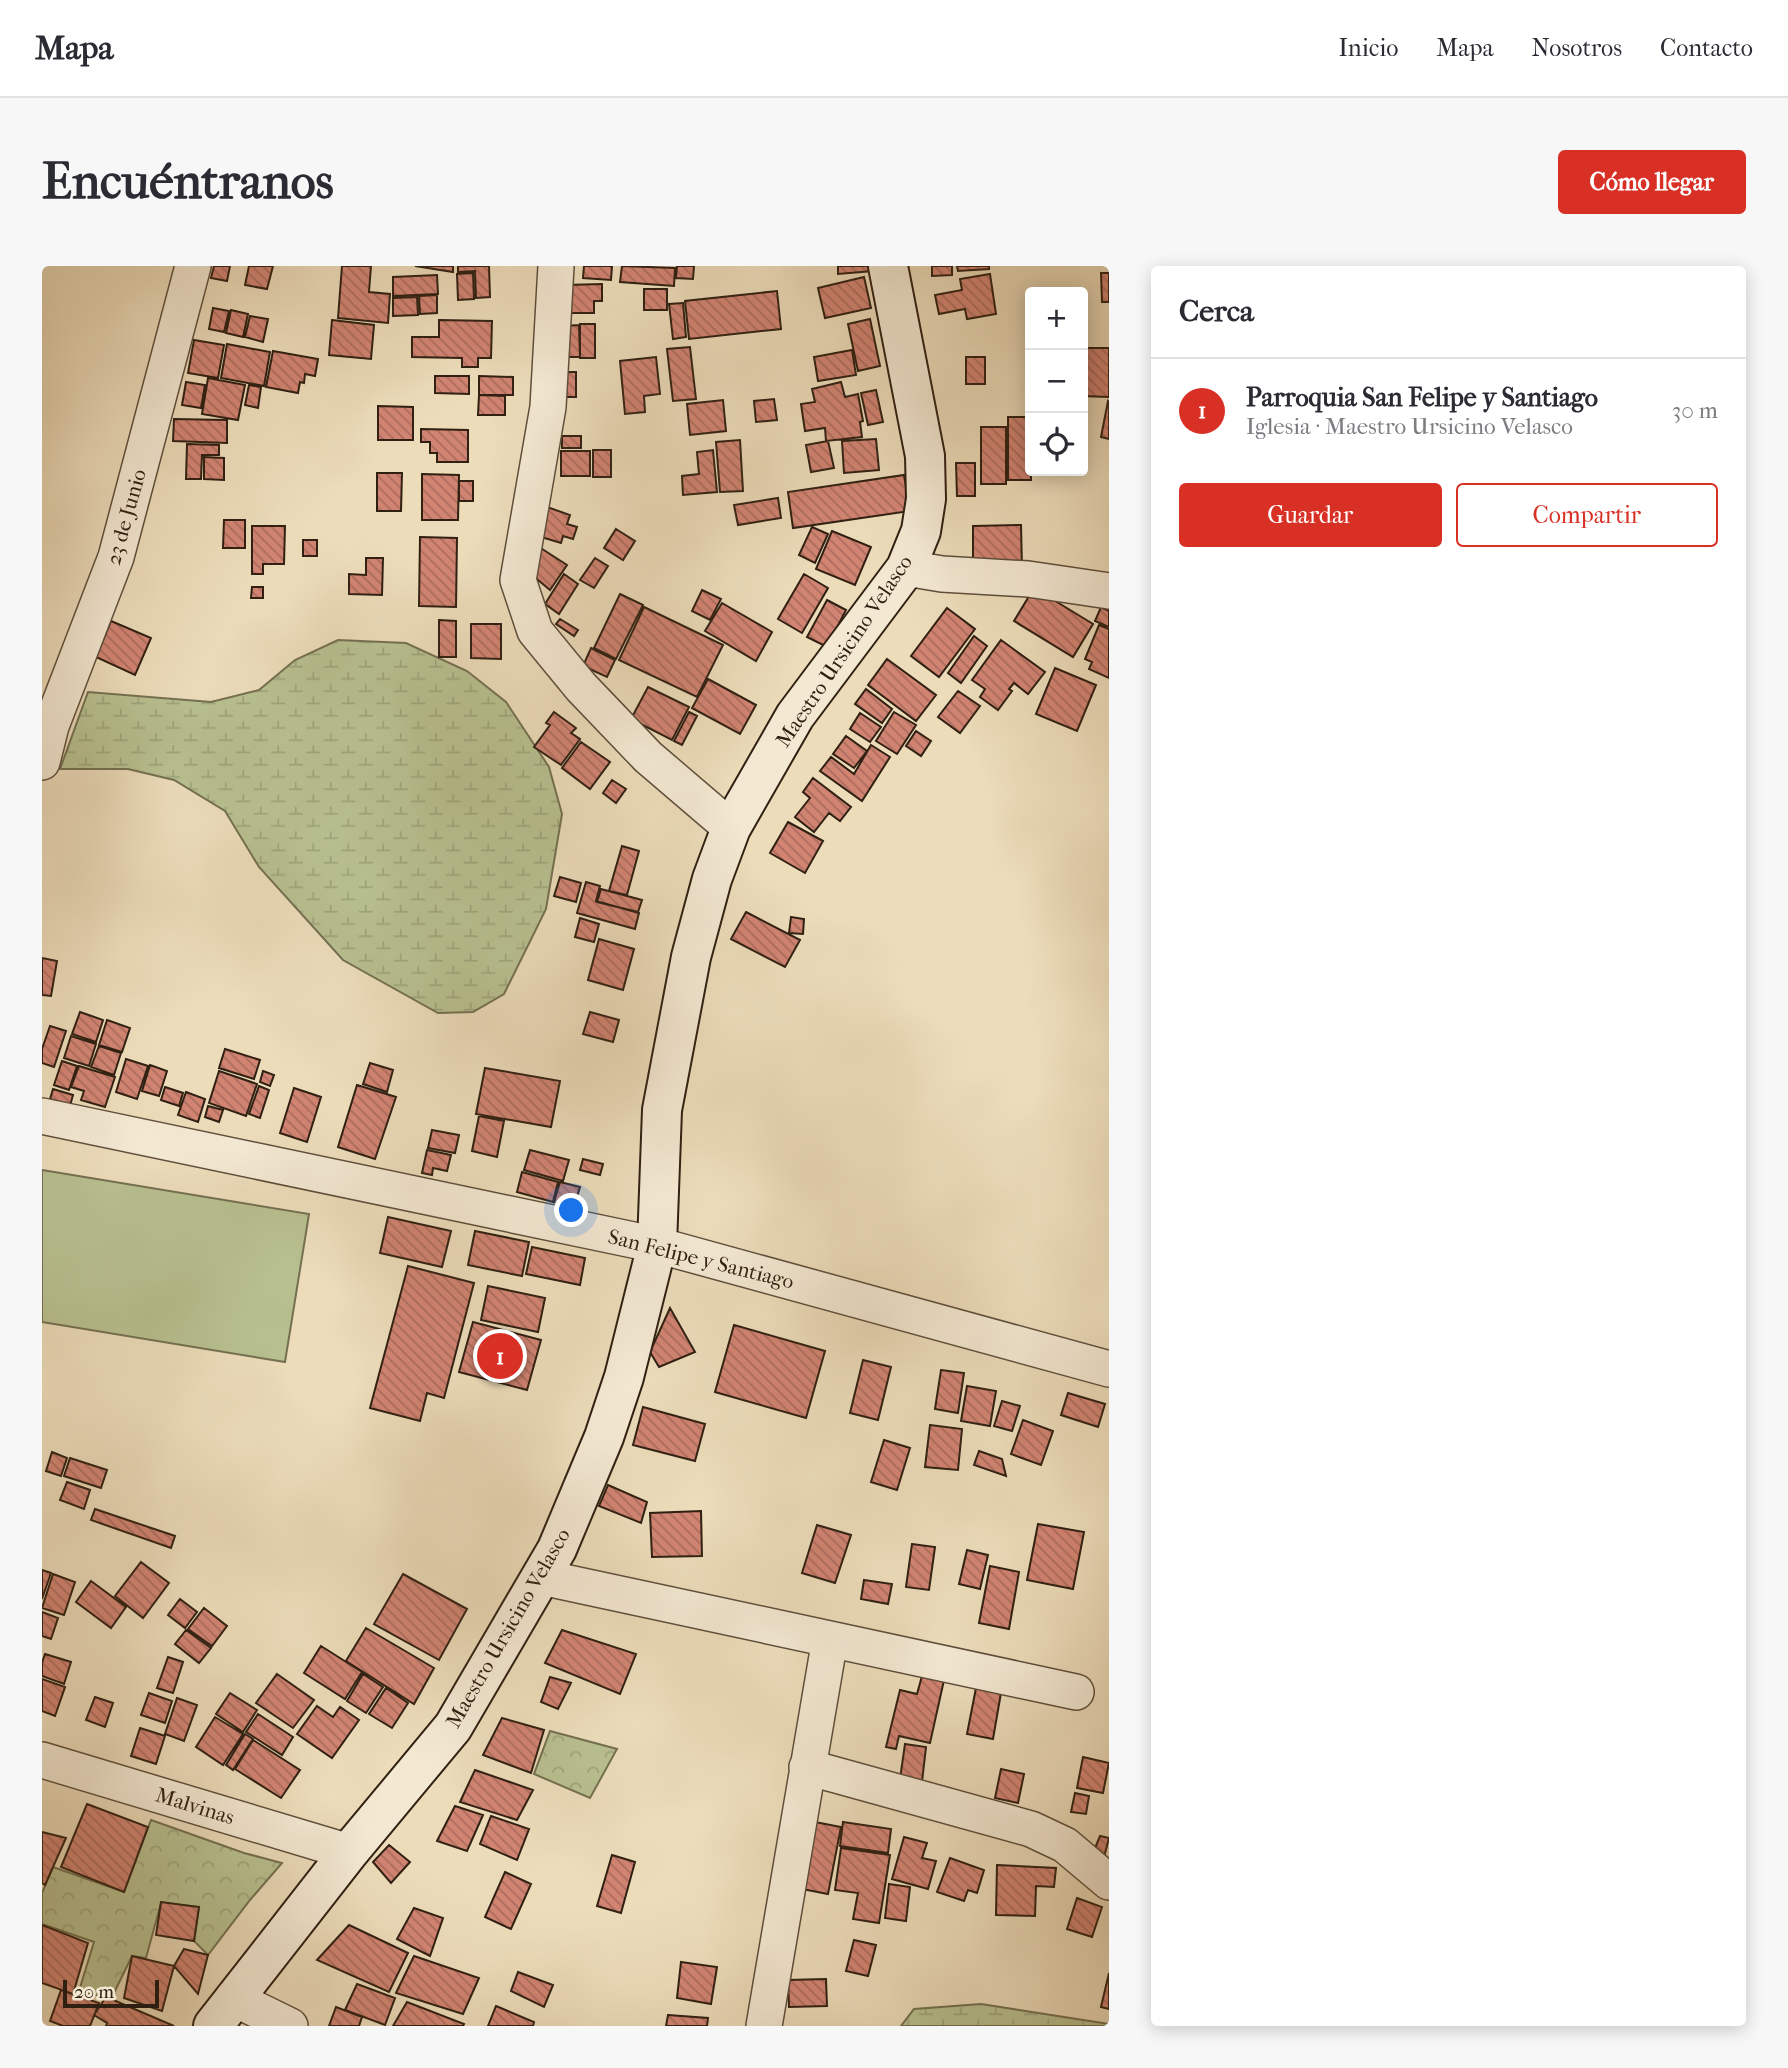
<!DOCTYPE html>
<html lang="es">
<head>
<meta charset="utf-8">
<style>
  :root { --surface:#fff; --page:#f7f7f7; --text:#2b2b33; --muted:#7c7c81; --line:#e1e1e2; --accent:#d93025 }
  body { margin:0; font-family:"IM FELL French Canon",serif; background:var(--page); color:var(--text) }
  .controls { position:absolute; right:21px; top:21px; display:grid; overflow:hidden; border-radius:7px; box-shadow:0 4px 18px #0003 }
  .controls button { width:63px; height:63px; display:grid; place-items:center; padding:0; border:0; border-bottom:2px solid var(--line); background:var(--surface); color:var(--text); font:35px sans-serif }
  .scale { position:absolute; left:21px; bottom:18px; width:96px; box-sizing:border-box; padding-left:7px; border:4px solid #302012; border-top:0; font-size:19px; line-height:24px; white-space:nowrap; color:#302012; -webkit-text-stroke:5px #f3e8d2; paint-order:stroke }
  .you { position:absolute; left:530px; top:945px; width:24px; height:24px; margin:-18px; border:5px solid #fff; border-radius:50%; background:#1a73e8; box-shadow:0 0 0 10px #1a73e833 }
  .badge { display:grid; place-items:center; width:46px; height:46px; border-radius:50%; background:var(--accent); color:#fff; font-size:23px; font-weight:700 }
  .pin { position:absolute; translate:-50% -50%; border:4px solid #fff; box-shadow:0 2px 7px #0006 }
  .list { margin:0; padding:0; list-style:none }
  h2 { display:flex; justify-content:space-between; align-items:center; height:91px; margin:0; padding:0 28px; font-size:30px }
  h2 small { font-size:23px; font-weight:400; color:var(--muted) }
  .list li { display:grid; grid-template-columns:46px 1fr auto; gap:21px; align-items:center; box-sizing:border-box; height:105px; padding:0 28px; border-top:2px solid var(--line) }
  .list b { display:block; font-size:26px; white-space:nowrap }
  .list p { margin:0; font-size:23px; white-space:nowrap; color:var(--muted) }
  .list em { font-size:23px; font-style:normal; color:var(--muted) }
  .actions { display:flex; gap:14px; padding:21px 28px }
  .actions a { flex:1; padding:16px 0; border:2px solid var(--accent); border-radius:7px; text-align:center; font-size:24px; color:var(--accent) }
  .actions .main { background:var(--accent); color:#fff }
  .icon { flex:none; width:38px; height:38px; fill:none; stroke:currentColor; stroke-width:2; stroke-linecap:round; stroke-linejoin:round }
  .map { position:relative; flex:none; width:1067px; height:1760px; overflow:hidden; border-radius:7px }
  header { display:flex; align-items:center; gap:42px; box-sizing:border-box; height:98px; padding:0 35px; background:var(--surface); border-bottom:2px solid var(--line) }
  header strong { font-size:33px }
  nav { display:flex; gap:38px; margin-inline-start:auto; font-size:24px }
  .intro { display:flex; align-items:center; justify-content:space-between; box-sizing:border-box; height:168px; padding:0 42px }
  h1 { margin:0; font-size:49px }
  .button { padding:18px 32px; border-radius:7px; background:var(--accent); color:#fff; font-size:24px; font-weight:700 }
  main { display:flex; gap:42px; padding:0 42px }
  aside { flex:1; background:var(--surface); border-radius:7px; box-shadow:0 4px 18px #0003 }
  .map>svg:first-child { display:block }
  .wetland { fill:url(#wetland-marsh); stroke:#747051; stroke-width:2 }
  .park { fill:url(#park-crowns); stroke:#747051; stroke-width:2 }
  .pitch { fill:#b8c090; stroke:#747051; stroke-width:2 }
  .building { fill:url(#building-back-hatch); stroke:#302012; stroke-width:2 }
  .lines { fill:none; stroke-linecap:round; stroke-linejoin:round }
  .street-casing { stroke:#5f4f3c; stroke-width:38 }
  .secondary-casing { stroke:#302012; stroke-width:42 }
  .street { stroke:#f3e8d2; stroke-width:35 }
  .secondary { stroke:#f3e8d2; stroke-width:38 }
  .labels { text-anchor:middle; stroke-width:6; stroke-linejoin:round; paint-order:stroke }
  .street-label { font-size:21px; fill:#302012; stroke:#f3e8d2 }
</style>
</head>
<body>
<header>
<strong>Mapa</strong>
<nav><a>Inicio</a><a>Mapa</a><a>Nosotros</a><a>Contacto</a></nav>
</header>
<div class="intro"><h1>Encuéntranos</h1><a class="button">Cómo llegar</a></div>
<main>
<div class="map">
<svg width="1067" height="1760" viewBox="0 0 1067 1760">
  <defs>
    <pattern id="wetland-marsh" width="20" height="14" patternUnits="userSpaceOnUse" patternTransform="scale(1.75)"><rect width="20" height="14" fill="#b8c090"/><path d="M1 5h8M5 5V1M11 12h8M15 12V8" fill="none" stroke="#9ea57b"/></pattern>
    <pattern id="park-crowns" width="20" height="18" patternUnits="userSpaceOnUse" patternTransform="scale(1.75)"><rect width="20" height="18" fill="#b8c090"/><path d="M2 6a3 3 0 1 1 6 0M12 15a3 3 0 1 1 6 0" fill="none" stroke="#9ea57b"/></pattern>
    <pattern id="building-back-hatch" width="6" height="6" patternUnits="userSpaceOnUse" patternTransform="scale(1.75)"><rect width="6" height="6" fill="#d28473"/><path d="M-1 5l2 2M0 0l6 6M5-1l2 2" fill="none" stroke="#ab6c5d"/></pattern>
  </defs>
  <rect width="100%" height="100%" fill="#ecdcba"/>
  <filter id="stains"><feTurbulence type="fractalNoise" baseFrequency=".00286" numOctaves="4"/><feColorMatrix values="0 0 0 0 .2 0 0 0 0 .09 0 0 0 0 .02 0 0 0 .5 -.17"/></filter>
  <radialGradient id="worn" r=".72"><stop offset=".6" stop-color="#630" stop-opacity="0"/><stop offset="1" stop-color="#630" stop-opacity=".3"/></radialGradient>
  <path class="wetland" d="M296,374L364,377L425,405L464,436L507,501L520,548L504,643L462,728L431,746L396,747L301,694L217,601L183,545L132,514L86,503H18L46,426L169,436L217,424L253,394Z
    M939,1738L1067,1758V1760H859L872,1743Z"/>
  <path class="park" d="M508,1465L575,1483L548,1532L492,1508Z
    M109,1554L202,1587L240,1597L208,1634L166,1689L152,1675L157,1641L119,1637L104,1692L90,1690L69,1733L37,1725L52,1676L0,1658V1627L11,1601L82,1626Z"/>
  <path class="pitch" d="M0,904L267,948L243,1096L0,1056Z"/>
  <path class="building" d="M172,0H188L185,15L169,12Z
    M207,0H231L225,23L203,19Z
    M300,0H329L327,26L348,28L346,57L296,52Z
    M373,0H411V6Z
    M416,0H447L448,31L434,32L433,5L416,6Z
    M542,0H570L569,14L541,12Z
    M580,0L633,2L632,20L578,16Z
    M635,0H652L651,13L634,12Z
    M796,0H831V5L796,8Z
    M890,0H910V9L890,10Z
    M915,0H947V3L916,5Z
    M431,7L432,33L416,34L415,8Z
    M1059,7H1067V36H1060Z
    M948,8L954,48L925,53L923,43L897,48L893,29L920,24L918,13Z
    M395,9L396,28L351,30V11Z
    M822,11L829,42L783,52L776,22Z
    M560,18V35H552V47H524L523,19Z
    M602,23H625V44H602Z
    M735,25L739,63L647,73L643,35Z
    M395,29V47L378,48L377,30Z
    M375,31L376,49L351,50V32Z
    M641,37L644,71L631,73L627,38Z
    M171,42L187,45L182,66L167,63Z
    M189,44L206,48L201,71L184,67Z
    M208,50L226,53L221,76L203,71Z
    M828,53L838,100L816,105L806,58Z
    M290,54L332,59L329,93L287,89Z
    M397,54L450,55L449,92H436V101H420V92L370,91V71H397Z
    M538,58H553V92H538Z
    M537,59L538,91H523L522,60Z
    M152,74L182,79L176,112L146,107Z
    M185,78L228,86L222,120L179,112Z
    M648,81L654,133L631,135L625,83Z
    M1041,82H1067V131L1041,130Z
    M810,84L814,109L776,115L772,91Z
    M231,85L276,93L273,110L263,108L262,117L258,116L256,127L224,121Z
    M614,91L618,128L602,130L603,146L583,148L578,95Z
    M924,91H943V118H924Z
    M524,106H534V131H524Z
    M393,110H427V128L393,127Z
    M437,110L471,111V129H437Z
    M166,112L203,119L196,154L160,148Z
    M144,116L163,119L159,142L140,139Z
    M799,116L803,131L816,128L821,155L818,156L820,171L784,175L783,162L763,165L759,138L773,136L770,123Z
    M207,119L219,121L216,142L203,139Z
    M834,124L841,156L826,159L819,127Z
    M437,129L463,130V149H436Z
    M732,133L735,154L714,156L712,135Z
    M681,134L684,165L648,169L645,138Z
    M1066,135L1067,136V173L1059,171Z
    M336,140L371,141V174H336Z
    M966,151H988L989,214H966Z
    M132,153L185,154V177L131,175Z
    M939,161H964V218H939Z
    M379,163L426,164V196H395V187H388V176H379Z
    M520,170H539V182H520Z
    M834,173L837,204L802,207L800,175Z
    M698,174L701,225L678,226L674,176Z
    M786,175L792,202L769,206L764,179Z
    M145,178L177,179V189H160L159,213H144Z
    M551,184H569V211H551Z
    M671,184L675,226L641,229L640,210L657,208L655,186Z
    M519,185H548V210H519Z
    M162,191L182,192V214L162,213Z
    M914,197H933V230H915Z
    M335,207H360L359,245H335Z
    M380,208L417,209L416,254H380Z
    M862,209L868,245L751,262L746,226Z
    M417,215H431V235H417Z
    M736,232L739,252L696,259L692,239Z
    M505,241L528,249L525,258L535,261L531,273L521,270L519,277L496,270Z
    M182,254H203V282H181Z
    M979,259L980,303H931V260Z
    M210,260H243L242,298H221V308H210Z
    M770,261L786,268L773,297L757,289Z
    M574,263L593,275L581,294L562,282Z
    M790,265L829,281L813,319L774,303Z
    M378,271L415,272L414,341L377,340Z
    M261,274H275V290H261Z
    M494,279L525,299L508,324L489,308Z
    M324,292H341L340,329L307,328V308L324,309Z
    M553,292L566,300L552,322L538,314Z
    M522,308L536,318L517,348L503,338Z
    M762,308L786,322L760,367L736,353Z
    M210,321H221V332H209Z
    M992,322L1051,358L1031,391L972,355Z
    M660,324L679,333L668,354L650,345Z
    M578,328L601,339L574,393L552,382Z
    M785,334L804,344L785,381L765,371Z
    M680,337L730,366L714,395L663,365Z
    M602,341L681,379L655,431L577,394Z
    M1059,341L1067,345V361L1053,355Z
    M905,342L933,363L897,411L869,390Z
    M518,353L536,364L532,370L514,358Z
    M397,354L414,355V391H397Z
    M69,355L109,372L93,409L54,391Z
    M429,358H459V393L429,392Z
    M1057,359L1067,363V412L1047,403L1050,396L1043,393Z
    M932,370L945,380L919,417L906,407Z
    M959,374L1003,406L986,428L972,417L967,423L970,425L956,444L938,431L943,423L930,414Z
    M549,382L573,394L565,411L541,400Z
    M845,393L894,429L874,455L826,419Z
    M1013,402L1054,419L1035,465L994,448Z
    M666,413L714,439L698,468L650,442Z
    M606,421L647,441L630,474L589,453Z
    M824,423L850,443L840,457L813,438Z
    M916,425L938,440L918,467L896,451Z
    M512,446L534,462L529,467L538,473L519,499L492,481L508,459L504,457Z
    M647,446L655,450L640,479L632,475Z
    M852,446L874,459L855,488L834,475Z
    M818,447L839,461L828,476L808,463Z
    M874,465L889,475L879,490L864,480Z
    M804,470L825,485L812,502L791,488Z
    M539,476L568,496L548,523L520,502Z
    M829,479L848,491L820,535L778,505L789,491L812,508Z
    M771,512L809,541L798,555L787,547L772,566L753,551L768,532L761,526Z
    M570,514L584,523L574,537L561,527Z
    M746,556L781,575L763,607L728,587Z
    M580,580L597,585L585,629L567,625Z
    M518,611L539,617L534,636L512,630Z
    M544,616L558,620L554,635L597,647L593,663L535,647Z
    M559,623L600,634L596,646L555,636Z
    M704,646L758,674L743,701L689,673Z
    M749,651L762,653L761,668L747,667Z
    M538,652L557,658L552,676L533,671Z
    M557,673L592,683L581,724L546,714Z
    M0,692L15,695L9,730L0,729Z
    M38,746L61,754L54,776L30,768Z
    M548,746L577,754L571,776L541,768Z
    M65,754L88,762L80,786L57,779Z
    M8,760L24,765L12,801L0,797V783Z
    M29,770L54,778L47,800L22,792Z
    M57,780L79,787L72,809L49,801Z
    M183,783L218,794L212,813L177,802Z
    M84,793L106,800L95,833L74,826Z
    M20,795L35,800L27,824L12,819Z
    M328,797L351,804L345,826L321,818Z
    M108,799L125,805L117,830L100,825Z
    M37,800L73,811L63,841L39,834L42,825L29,821Z
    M443,802L518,815L509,861L434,848Z
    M177,805L215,818L204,850L167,837Z
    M221,805L232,809L228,820L218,816Z
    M315,819L354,831L333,893L296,881Z
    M217,820L227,824L218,852L207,848Z
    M123,821L141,827L137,840L119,834Z
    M252,822L279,831L265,876L238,867Z
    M11,823L31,829L28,840L8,833Z
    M144,826L163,833L156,856L136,849Z
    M166,840L181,844L177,856L163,851Z
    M437,850L462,855L455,891L430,885Z
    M390,864L417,869L413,887L386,882Z
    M385,884L409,889L405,905L391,902L390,909L380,907Z
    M488,884L527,894L521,915L482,904Z
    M541,893L561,898L558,909L538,904Z
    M480,906L516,916L511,936L475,926Z
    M518,916L538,921L532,941L512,936Z
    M346,951L409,965L400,1001L338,987Z
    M433,965L487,976L480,1010L426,999Z
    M490,981L543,992L538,1019L484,1008Z
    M366,1000L432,1017L402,1132L385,1127L378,1155L328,1142Z
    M446,1020L503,1032L496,1066L439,1054Z
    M628,1042L653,1086L617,1101L608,1086Z
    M431,1056L499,1074L485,1124L417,1106Z
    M692,1059L783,1085L764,1152L673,1126Z
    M821,1094L849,1101L836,1154L808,1147Z
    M899,1104L922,1107L916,1147L893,1143Z
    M925,1120L954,1125L948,1160L919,1155Z
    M1026,1127L1063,1138L1056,1161L1019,1149Z
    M960,1135L978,1140L970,1165L952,1160Z
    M601,1141L663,1158L653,1195L591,1179Z
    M981,1154L1011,1165L999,1199L969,1188Z
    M888,1159L920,1163L916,1204L883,1201Z
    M842,1174L868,1182L855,1224L829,1216Z
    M937,1185L960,1193L964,1210L932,1199Z
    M10,1186L25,1192L19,1210L4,1205Z
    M28,1192L65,1204L59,1222L22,1210Z
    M25,1216L48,1224L42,1243L18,1234Z
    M566,1219L605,1236L599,1257L557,1240Z
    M53,1243L133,1270L129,1282L49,1254Z
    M659,1245L660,1290L610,1291L608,1247Z
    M996,1258L1042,1266L1031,1323L985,1314Z
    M775,1259L809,1269L793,1317L760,1307Z
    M870,1278L893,1281L887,1324L864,1321Z
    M925,1284L946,1289L938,1323L917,1318Z
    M99,1296L127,1317L101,1352L73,1330Z
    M948,1300L977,1306L967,1363L937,1357Z
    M0,1304L9,1307L0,1333Z
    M11,1308L33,1316L22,1349L0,1342Z
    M361,1308L425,1343L397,1394L332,1358Z
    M822,1314L850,1318L846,1338L819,1333Z
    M49,1315L84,1341L69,1362L34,1336Z
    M138,1333L155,1346L143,1362L126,1349Z
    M162,1342L185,1360L170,1380L146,1363Z
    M0,1346L16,1352L9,1373L0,1370Z
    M324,1362L392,1402L372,1438L304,1395Z
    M144,1364L169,1382L157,1397L133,1378Z
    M520,1364L594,1388L578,1428L503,1397Z
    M279,1380L320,1406L303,1433L262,1407Z
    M3,1388L29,1396L22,1418L0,1410V1397Z
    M126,1391L141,1396L131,1427L115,1422Z
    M235,1408L272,1434L251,1462L214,1437Z
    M321,1408L341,1421L324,1447L305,1435Z
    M880,1410L902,1414L888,1477L857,1470L854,1483L844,1481L858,1424L875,1428Z
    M508,1411L529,1417L516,1443L499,1436Z
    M0,1413L23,1421L13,1450L0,1445Z
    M935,1417L960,1421L951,1473L925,1468Z
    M344,1422L366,1437L350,1462L327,1448Z
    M107,1427L130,1435L123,1457L99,1449Z
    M188,1427L215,1444L201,1466L174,1448Z
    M53,1431L71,1437L63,1461L44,1454Z
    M135,1432L155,1439L142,1475L123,1468Z
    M275,1440L291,1451L298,1441L317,1454L290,1492L255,1468Z
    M216,1448L251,1471L240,1489L204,1466Z
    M173,1451L201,1468L181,1499L154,1481Z
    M460,1452L502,1464L489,1507L441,1489Z
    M98,1462L123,1470L114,1498L89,1490Z
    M203,1468L211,1473L191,1504L184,1499Z
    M211,1474L258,1504L239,1532L193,1503Z
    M863,1478L884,1481L880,1516L858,1513Z
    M1041,1491L1067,1497L1061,1527L1035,1522Z
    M959,1503L982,1508L976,1537L953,1532Z
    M433,1504L491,1524L475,1554L418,1536Z
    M1033,1527L1047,1530L1044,1548L1029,1546Z
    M45,1538L106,1561L82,1626L19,1601Z
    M413,1540L441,1549L425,1585L395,1575Z
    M449,1550L487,1563L475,1594L438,1578Z
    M773,1556L799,1561L786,1628L760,1623Z
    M801,1556L849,1563L846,1587L798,1580Z
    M0,1566L24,1572L3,1619L0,1617Z
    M1058,1570L1067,1572L1062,1591L1051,1587Z
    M862,1571L885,1577L880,1592L894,1595L886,1623L850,1613Z
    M347,1579L368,1596L349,1617L331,1596Z
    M799,1582L848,1589L837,1657L811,1653L816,1627L793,1624Z
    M570,1589L593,1596L579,1647L555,1640Z
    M908,1592L942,1604L935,1627L926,1624L922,1635L895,1626Z
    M955,1599L1014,1602L1012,1621L994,1620L993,1650L954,1649Z
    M463,1606L489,1618L469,1663L443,1651Z
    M847,1618L868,1621L864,1655L843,1652Z
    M1035,1632L1060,1641L1050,1671L1025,1663Z
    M119,1636L157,1641L152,1675L114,1669Z
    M372,1642L401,1652L388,1690L355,1673Z
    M0,1659L46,1677L31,1728L0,1717Z
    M307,1659L366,1687L347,1726L275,1694Z
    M812,1674L834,1679L826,1710L804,1705Z
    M142,1683L166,1689L156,1728L132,1700Z
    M90,1690L132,1700L120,1745L82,1732Z
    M372,1690L437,1712L421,1748L354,1727Z
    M639,1696L675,1701L669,1738L635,1732Z
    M476,1706L511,1719L502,1741L469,1725Z
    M1067,1707V1743L1059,1741Z
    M784,1713L785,1740L747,1741L746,1714Z
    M315,1718L353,1732L343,1759L303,1744Z
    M19,1724L57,1737L48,1760H21L8,1755Z
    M64,1731L69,1733L132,1760H64L65,1757L52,1749Z
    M365,1736L422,1758L421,1760H351Z
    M454,1740L492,1756L491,1760H446Z
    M294,1741L320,1751L317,1760H287Z
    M626,1749L666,1752L665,1760H624Z"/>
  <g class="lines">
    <g class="street-casing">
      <path id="street" d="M514,0L506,141L476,314L493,365L539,421L606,491L689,562
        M864,302L900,308L986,313L1067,325
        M0,496L9,460L74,291L151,0
        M0,850L615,979L1067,1103
        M499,1311L1034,1426
        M0,1494L307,1586
        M765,1501L989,1563L1023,1579L1067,1616
        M191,1732L248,1760
        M722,1760L788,1373"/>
    </g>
    <g class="secondary-casing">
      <path id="secondary" d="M171,1760L307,1586L411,1461L515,1283L562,1171L582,1111L615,979L620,844L649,691L670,613L689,562L753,450L864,302L879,265L884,233L883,190L846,0"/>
    </g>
    <use href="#street" class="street"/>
    <use href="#secondary" class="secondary"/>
  </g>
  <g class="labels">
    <g class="street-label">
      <text transform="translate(84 251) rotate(-74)" y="7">23 de Junio</text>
      <text transform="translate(802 385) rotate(-56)" y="7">Maestro Ursicino Velasco</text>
      <text transform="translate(659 993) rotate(14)" y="7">San Felipe y Santiago</text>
      <text transform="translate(466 1362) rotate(-60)" y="7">Maestro Ursicino Velasco</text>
      <text transform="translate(153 1540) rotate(17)" y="7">Malvinas</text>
    </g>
  </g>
  <rect width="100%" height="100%" filter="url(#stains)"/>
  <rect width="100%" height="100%" fill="url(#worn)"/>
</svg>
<div class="controls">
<button>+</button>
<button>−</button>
<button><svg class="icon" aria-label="locate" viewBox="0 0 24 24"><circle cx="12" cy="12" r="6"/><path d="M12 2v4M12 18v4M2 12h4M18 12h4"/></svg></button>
</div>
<div class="scale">20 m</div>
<div class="you"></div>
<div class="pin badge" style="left:458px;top:1090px">1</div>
</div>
<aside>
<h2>Cerca<small></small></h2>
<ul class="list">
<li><span class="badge">1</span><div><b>Parroquia San Felipe y Santiago</b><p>Iglesia · Maestro Ursicino Velasco</p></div><em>30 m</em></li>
</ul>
<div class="actions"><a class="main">Guardar</a><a>Compartir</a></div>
</aside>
</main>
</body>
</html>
